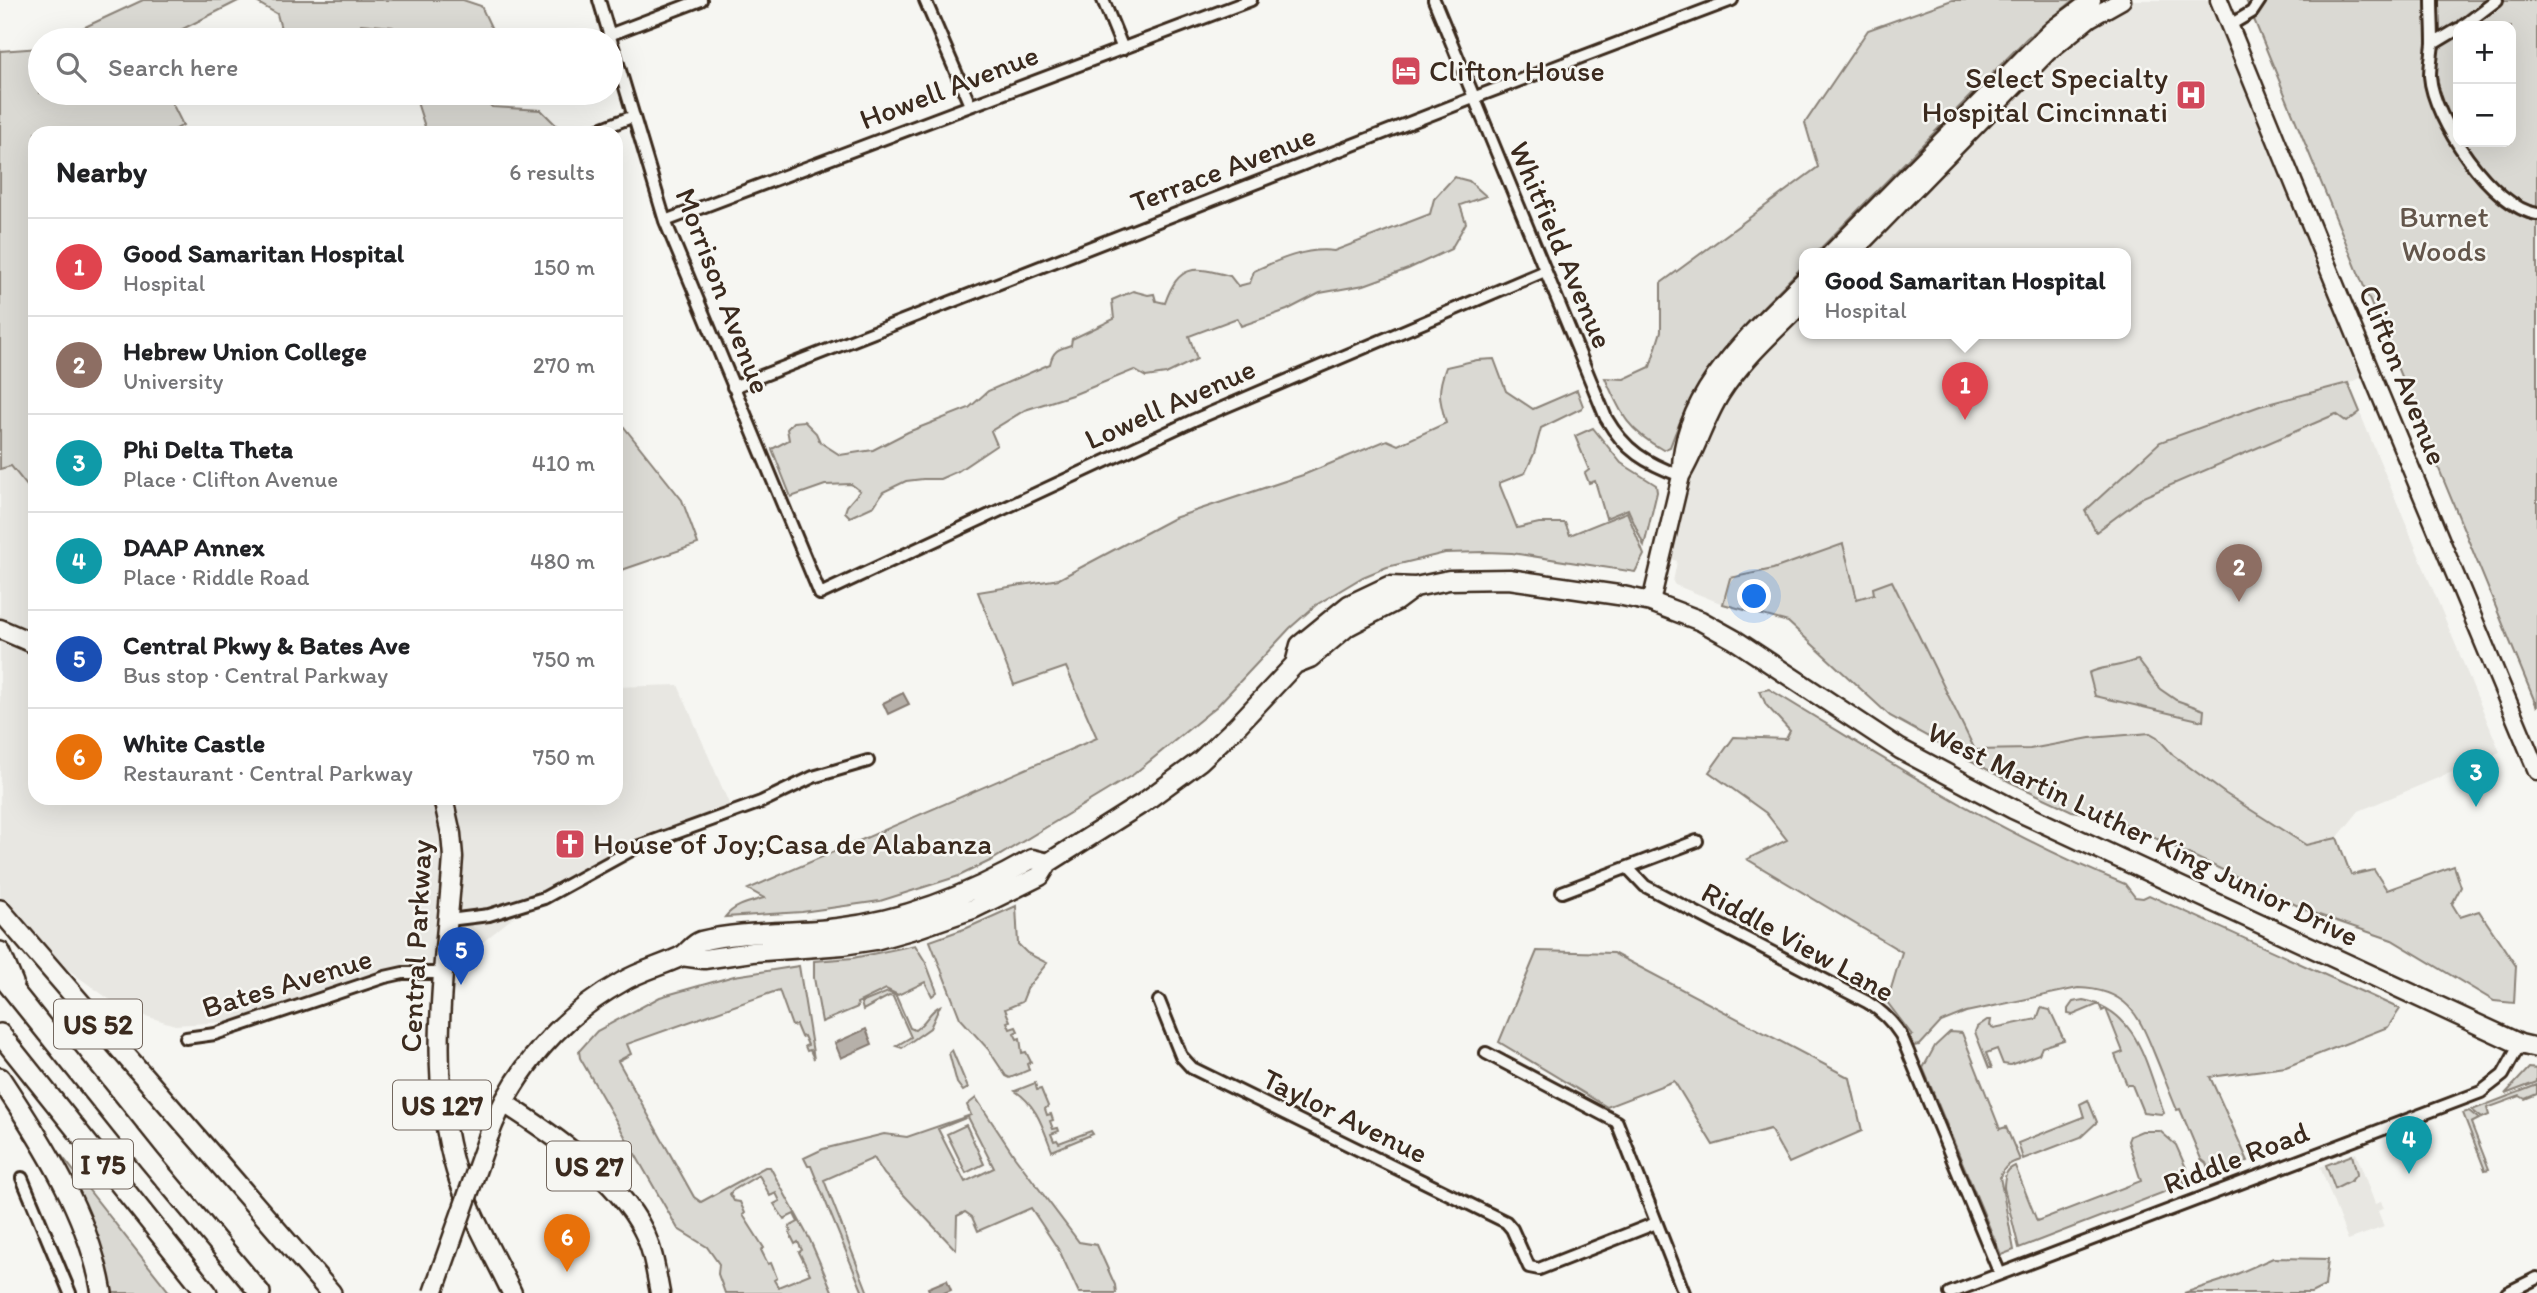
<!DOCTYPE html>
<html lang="en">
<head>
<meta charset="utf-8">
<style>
  :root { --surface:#fff; --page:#f2f2f2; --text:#202124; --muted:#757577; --line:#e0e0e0; --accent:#d1495b }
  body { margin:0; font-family:Itim,sans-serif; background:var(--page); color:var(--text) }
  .controls { position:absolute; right:21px; top:21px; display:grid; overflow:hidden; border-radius:14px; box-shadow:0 7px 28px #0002 }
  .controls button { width:63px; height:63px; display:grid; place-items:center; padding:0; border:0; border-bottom:2px solid var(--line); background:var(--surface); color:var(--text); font:35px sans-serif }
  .you { position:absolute; left:1755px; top:597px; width:24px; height:24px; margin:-18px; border:5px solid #fff; border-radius:50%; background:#1a73e8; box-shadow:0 0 0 10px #1a73e833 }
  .badge { display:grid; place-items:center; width:46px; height:46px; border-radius:50%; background:var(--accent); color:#fff; font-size:23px; font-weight:700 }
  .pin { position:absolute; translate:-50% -58px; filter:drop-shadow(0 2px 4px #0008) }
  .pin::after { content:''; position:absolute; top:37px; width:24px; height:21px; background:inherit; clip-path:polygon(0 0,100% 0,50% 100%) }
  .popup { position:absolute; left:1799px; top:248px; width:332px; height:91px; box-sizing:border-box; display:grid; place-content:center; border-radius:14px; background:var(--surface); filter:drop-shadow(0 2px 5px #0005); font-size:23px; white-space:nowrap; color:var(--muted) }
  .popup b { font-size:26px; color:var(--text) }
  .popup::after { content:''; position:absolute; left:50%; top:100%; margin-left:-14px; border:14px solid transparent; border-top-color:var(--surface) }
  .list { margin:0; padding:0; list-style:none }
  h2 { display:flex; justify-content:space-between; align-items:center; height:91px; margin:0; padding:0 28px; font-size:30px }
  h2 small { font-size:23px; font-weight:400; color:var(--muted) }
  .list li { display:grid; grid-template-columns:46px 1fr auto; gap:21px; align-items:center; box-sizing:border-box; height:98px; padding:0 28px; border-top:2px solid var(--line) }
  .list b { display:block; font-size:26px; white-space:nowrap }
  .list p { margin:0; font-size:23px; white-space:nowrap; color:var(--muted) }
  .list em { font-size:23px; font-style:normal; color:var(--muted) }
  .icon { flex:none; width:38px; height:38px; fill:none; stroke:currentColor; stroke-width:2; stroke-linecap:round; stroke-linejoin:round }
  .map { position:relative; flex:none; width:2537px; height:1293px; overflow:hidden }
  .search { position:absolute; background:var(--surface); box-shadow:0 7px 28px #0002; left:28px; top:28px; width:595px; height:77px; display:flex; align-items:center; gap:18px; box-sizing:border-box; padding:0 24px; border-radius:38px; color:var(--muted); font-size:26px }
  .panel { position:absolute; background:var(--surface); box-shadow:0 7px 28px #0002; left:28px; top:126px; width:595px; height:679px; border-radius:21px }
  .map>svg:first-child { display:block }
  .built { fill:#e8e7e2 }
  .green { fill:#dad9d3; stroke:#8a8278; stroke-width:2; fill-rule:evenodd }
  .water { fill:#b6b0a9; stroke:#857a71; stroke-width:2 }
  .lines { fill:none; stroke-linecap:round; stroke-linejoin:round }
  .street-casing { stroke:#3b2a1e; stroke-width:16 }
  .secondary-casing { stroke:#3b2a1e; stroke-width:21 }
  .primary-casing { stroke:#3b2a1e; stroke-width:23 }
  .highway-casing { stroke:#3b2a1e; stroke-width:24 }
  .street { stroke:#f6f6f2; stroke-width:10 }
  .secondary { stroke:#f6f6f2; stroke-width:16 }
  .primary { stroke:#f6f6f2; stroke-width:18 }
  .highway { stroke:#f6f6f2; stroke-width:19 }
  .primary-bridge-casing { stroke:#3b2a1e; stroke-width:23; stroke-linecap:butt }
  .primary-bridge { stroke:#f6f6f2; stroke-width:18 }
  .labels { text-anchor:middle; stroke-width:5; stroke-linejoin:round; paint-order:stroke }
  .shield { fill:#f6f6f2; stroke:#73675e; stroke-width:2 }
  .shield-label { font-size:28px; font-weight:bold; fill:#3b2a1e }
  .poi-label { font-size:30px; fill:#3b2a1e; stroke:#f6f6f2; text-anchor:start }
  .street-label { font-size:30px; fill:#3b2a1e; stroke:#f6f6f2 }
  .park-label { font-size:30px; fill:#63564b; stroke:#f6f6f2 }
</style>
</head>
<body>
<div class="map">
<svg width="2537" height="1293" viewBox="0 0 2537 1293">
  <rect width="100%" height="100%" fill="#f6f6f2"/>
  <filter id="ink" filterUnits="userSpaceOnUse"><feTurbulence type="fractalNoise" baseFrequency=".0143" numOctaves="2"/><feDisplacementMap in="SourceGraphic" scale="14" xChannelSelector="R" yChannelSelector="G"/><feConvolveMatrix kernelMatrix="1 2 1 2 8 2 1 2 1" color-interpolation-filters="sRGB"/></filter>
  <g filter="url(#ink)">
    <path class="built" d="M2122,0H2219L2370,371L2362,377L2348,384L2500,752L2359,811L2337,838L2306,845L2226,794L2173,755L2157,737L2150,733L2090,738L2030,749L1975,750L1892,581L1874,594L1857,599L1773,569L1730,578L1723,604L1675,585L1673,582L1677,561L1663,556L1709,416L1804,302V334H2126V254H1851L2048,52Z
      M11,466L35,496V798H616V687L678,685L730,806L626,847L550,887L445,973H403L261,1020L175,1025L123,1009L50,957L0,901V469Z
      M2356,1153L2375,1204L2381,1202L2384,1208L2378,1211L2384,1227L2348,1240L2320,1167Z"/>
    <path class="green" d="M143,0H240L161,40H57Z
      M253,0H463L481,6L497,40H397L393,27L361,24L354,40H284L277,14Z
      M1952,0H2074L2027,38L1815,254H1804V265C1745,325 1699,365 1670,447L1663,450C1627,429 1622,416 1605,378L1624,379L1650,367L1661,331V283L1818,167L1805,123L1868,30Z
      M2246,0H2537V707ZM2458,26H2511V142H2458Z
      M40,48V93H167L183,125L169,133H35V496L11,466L0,469V51Z
      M414,93H479L492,107L541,110L561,130L552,133H427Z
      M1454,177L1469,181L1486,196L1460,205L1466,223L1451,249L1408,269L1364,285L1320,293L1287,310L1241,326L1237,318L1189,336L1197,359L1166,374L1146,377L1134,370L1075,394L1025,410L991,431L997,445L958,471L940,479H923L906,481L883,492L874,506L850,517L845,512L847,506L860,491L851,484L825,485L791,497L772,449L789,440L787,429L793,422L804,421L816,433L820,442L840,455L873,450L908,432L969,408L988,391L1050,364C1053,350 1059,349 1071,345L1072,339L1114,319L1112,300L1133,291L1148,295L1154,294L1156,301L1165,303C1179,264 1193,266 1230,276L1238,286L1250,283L1254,271C1278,260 1307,247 1334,251L1430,214L1434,199Z
      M1494,359L1506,391L1533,409L1577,390L1583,406L1582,408L1541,428L1534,454L1525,473L1499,483L1517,528L1539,523H1565L1570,535L1627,512L1644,555L1635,572L1512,553L1485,552L1445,553L1387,567L1363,577L1316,605L1290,628L1217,706L1134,774L992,860L959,876L880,901L802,912L725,917C734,905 750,902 764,898L748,889L1097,738L1066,667L1014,685L978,592L1059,579L1174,518L1303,475L1387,440L1398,445L1446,423C1439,399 1437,391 1446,367L1477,360Z
      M2348,383L2360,412L2347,422L2336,414L2143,497L2096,532L2085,511L2160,442L2260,406Z
      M616,417L682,500L698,544L616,572Z
      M1593,428L1621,463L1656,485L1657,492L1644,546L1628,509L1606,518L1595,481L1589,483L1585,473L1589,470L1575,436Z
      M1843,544L1857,599L1874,594L1873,588L1892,581L1975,750L2030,749L2090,738L2150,733L2157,737L2173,755L2226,794L2306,845L2337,838L2351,875L2374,870L2387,890L2454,866L2461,887L2452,904L2460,917L2479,911L2516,966L2514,1003L2494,1001L2392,940L2313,913L2113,818L2072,811L2010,782L1890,716L1788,622L1723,604L1730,578L1773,569Z
      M2138,660L2160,689L2176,700L2204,710L2203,721L2095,696L2089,673C2100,667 2109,668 2120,665C2127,664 2130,661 2138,660Z
      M1769,689C1885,759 1999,834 2125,884L2135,897L2143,898L2149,895L2400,1009L2388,1027L2286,1067L2210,1077L2248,1161L2211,1175L2206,1163L2201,1159L2180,1109L2177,1110C2169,1091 2162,1072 2154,1053C2138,1013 2126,989 2078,988L1966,1012L1941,1022L1920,1045L1913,1046L1909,1036L1912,1035L1887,1002L1902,952L1747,859L1787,840L1766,813L1709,772L1734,737L1786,739L1790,731L1766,705L1760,691Z
      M1016,906L1018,944L1027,953L1047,963L1028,987L1022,1002L1005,1009L1010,1021L1007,1022L1010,1029L1016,1027L1018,1031L1014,1033L1017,1039L1020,1038L1022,1053L1026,1052L1031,1062L1027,1064L1029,1070L1010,1078L1006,1076L988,1049L960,1018L930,941L967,928Z
      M915,945L926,963L937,992L932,996L925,982L898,995L886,989L857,1003L858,1007L822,1022L814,978V961L853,958Z
      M1537,951L1613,953L1850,1078L1862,1131L1789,1163L1770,1129L1713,1145L1674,1081L1607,1107L1499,1042Z
      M799,966L814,1059L810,1050L807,1051L805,1046L808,1045L804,1036L801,1037L796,1025L792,1026L779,990L627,1044L631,1054L618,1061L694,1197L701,1202L765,1167H770L810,1240L833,1293H725L718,1274L719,1264L707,1247L678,1229L580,1058L579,1051L597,1031L660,997L734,976ZM759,1175L770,1196L776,1193L780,1201L774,1204L784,1219L794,1214L798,1222L789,1227L791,1232L790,1234L795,1244L798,1242L802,1250L799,1252L810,1274L778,1287L774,1280L777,1278L771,1263L768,1264L761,1250L764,1248L743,1215L745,1213L740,1202L734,1201L730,1194L732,1191Z
      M888,992L896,996L910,1028L915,1030C928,1021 928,1012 940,1006L930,1028L902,1048L896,1046L911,1037L893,997L889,996L863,1010L861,1003Z
      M2083,1000C2139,1011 2146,1066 2164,1112L2161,1114L2143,1112L2132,1085H2127L2115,1055L2123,1052L2106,1009L2102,1011L2099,1004L2073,1015L2068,1014V1009L2073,1002Z
      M2041,1008L2050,1010L2064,1040L2042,1047L2039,1054L2010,1065L2003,1064L1997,1049L1986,1053L1992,1068H1989L1975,1032L1977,1027L1987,1020H1991L1990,1026L1994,1028L2037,1019Z
      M1950,1032L1962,1033L2000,1129L2006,1127L2020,1160C2009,1163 2004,1167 2000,1177L2014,1250L2001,1255L1923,1068L1935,1046Z
      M952,1050L968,1088L963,1091L957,1083L949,1053Z
      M2529,1068L2537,1069V1082L2505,1094Z
      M1035,1083L1037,1090L1041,1089L1048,1106L1045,1109L1047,1115L1051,1114L1053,1120L1050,1121L1053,1129L1058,1128L1059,1131L1051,1134L1054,1141L1057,1140L1059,1143L1091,1131L1093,1134L1052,1151C1043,1128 1037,1105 1015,1091Z
      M2537,1085V1094L2525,1099L2520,1096L2487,1108L2489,1115L2482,1118L2472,1110Z
      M976,1098L1015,1157L1079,1242L1097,1245L1115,1285L1116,1293H1079L1060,1252L1031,1208L978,1231L972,1217L965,1212L957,1216L956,1250L884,1174L874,1158L824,1180L868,1293H863L811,1166H808L804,1158L823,1149L884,1134L907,1137L971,1115L967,1105ZM968,1117L994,1168L965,1182L938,1129Z
      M2088,1100L2097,1122L2081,1137L2023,1159L2018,1143L2084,1117L2080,1104Z
      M2469,1111L2479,1119L2471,1123L2489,1169L2485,1170L2463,1113Z
      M966,1125L984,1164L966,1173L947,1134Z
      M2142,1131H2160L2176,1145L2187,1170L2180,1173L2185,1184L2019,1248L2004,1188C2004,1178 2005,1170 2015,1166L2037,1221L2141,1181L2128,1141L2130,1136Z
      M43,1132L170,1293H108Z
      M2352,1155L2357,1174L2351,1181L2335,1189L2326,1165Z
      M2273,1258L2328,1259L2325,1286L2311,1293H2184L2221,1281Z"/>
    <path class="water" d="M903,693L909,704L888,714L883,703Z
      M866,1029L872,1044L841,1058L835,1043Z
      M947,1280L951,1290L944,1293H930L928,1288Z"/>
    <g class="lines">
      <g class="street-casing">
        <path id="street" d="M599,0L665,221L820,594L1194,420L1545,271
          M925,0L970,105
          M1103,0L1123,49
          M1434,0L1606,418C1625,451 1646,463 1681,476
          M2432,0C2432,14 2433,29 2433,43C2432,54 2430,65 2430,76C2433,119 2492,207 2537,214
          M2230,25L2252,12L2260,0
          M2463,26L2497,0
          M609,35L701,0
          M2433,44L2458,29
          M590,133L634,116
          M665,221L1251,0
          M733,387L1473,98L1732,0
          M1628,868L1645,886L1867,1002C1882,1011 1892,1021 1901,1035L2000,1274
          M1562,892L1697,841
          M449,920L489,915L544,898L637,847L761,802L813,777L868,761
          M1159,1001L1181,1056L1192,1068L1506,1222L1512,1229L1529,1267L1539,1269L1656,1223
          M186,1038L215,1034L385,977L403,973H445
          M1486,1053L1617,1122L1684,1293
          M22,1178L70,1293
          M1950,1293L2481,1092L2503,1075L2520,1044
          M2507,1293L2537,1278"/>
      </g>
      <g class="secondary-casing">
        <path id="secondary" d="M2219,0L2374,380L2537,771
          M1830,254L2030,51L2053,29L2092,0
          M1851,254L2048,52L2090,18L2122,0
          M1681,476C1697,450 1705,419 1721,394C1743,359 1776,331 1804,302
          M1651,602L1681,476C1678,395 1752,332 1804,280"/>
      </g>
      <g class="primary-casing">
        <path id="primary" d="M0,629L35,644
          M1295,664L1300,645L1349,605L1389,586L1415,587
          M443,798L451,834L453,857C446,961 425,1069 456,1171C468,1211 494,1255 512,1293
          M681,956L704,959L752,952L843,945L875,940L918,928L973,909L1018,887L1040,876L1048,863L1143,803L1200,761L1237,726L1295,664L1310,658L1348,626L1396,601L1415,587L1449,580L1509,579L1618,595L1651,602L1701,621L1735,640L1900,749L2013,809L2520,1044L2537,1048
          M504,1103C551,1133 618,1179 643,1230C653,1249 656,1272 660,1293
          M489,1135C513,1071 562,1015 622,982C640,971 661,966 680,957C688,953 692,944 701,941C745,930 793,934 838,928C906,920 973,893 1032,859L1048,863"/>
      </g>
      <g class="highway-casing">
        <path id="highway" d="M0,910L331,1293
          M0,952L13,983
          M0,974L150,1161L260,1293
          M0,1034L207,1293
          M0,1078C43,1143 89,1215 102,1293"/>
      </g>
      <use href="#street" class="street"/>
      <use href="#secondary" class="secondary"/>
      <use href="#primary" class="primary"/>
      <use href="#highway" class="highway"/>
      <g class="primary-bridge-casing">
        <path id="primary-bridge" d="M433,1293L489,1135"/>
      </g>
      <use href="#primary-bridge" class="primary-bridge"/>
    </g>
  </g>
  <defs>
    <g id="hotel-square" transform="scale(1.575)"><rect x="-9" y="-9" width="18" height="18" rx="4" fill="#d1495b" stroke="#f6f6f2"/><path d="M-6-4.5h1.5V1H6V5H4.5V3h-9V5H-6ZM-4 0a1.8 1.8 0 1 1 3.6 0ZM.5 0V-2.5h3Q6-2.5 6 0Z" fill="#fff"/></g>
    <g id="hospital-square" transform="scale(1.575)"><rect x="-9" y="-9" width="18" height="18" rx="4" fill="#d1495b" stroke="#f6f6f2"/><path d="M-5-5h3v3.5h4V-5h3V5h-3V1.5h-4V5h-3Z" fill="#fff"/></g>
    <g id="church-square" transform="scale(1.575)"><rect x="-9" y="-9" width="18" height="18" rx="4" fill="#d1495b" stroke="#f6f6f2"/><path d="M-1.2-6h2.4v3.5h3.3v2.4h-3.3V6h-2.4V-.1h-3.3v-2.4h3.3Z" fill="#fff"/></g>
  </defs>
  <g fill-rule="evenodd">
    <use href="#hotel-square" x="1406" y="71"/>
    <use href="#hospital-square" x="2191" y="95"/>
    <use href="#church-square" x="570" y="844"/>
  </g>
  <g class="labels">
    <g class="shield">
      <rect x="54" y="999.5" width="88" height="49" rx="5"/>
      <rect x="393" y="1080.5" width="98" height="49" rx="5"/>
      <rect x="73" y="1139.5" width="60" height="49" rx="5"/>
      <rect x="547" y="1141.5" width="84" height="49" rx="5"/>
    </g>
    <g class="shield-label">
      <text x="98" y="1034">US 52</text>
      <text x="442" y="1115">US 127</text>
      <text x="103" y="1174">I 75</text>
      <text x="589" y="1176">US 27</text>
    </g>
    <g class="poi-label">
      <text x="1429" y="81">Clifton House</text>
      <text x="2168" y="88" text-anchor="end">Select Specialty<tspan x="2168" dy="34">Hospital Cincinnati</tspan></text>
      <text x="593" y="854">House of Joy;Casa de Alabanza</text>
    </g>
    <g class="street-label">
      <text transform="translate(949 87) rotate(-21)" y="10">Howell Avenue</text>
      <text transform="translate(1223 169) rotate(-21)" y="10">Terrace Avenue</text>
      <text transform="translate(1561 245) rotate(67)" y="10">Whitfield Avenue</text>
      <text transform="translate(723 291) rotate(69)" y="10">Morrison Avenue</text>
      <text transform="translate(2403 375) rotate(68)" y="10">Clifton Avenue</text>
      <text transform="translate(1170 404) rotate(-24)" y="10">Lowell Avenue</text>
      <text transform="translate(2143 834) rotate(26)" y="10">West Martin Luther King Junior Drive</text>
      <text transform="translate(1798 942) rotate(29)" y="10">Riddle View Lane</text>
      <text transform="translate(416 946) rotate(-87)" y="10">Central Parkway</text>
      <text transform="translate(287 983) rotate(-17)" y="10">Bates Avenue</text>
      <text transform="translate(1345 1116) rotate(26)" y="10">Taylor Avenue</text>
      <text transform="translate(2236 1158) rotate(-21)" y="10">Riddle Road</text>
    </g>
    <g class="park-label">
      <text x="2444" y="227">Burnet<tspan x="2444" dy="34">Woods</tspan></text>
    </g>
  </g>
</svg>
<div class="controls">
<button>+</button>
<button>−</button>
</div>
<div class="you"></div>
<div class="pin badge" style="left:1965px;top:420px;background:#e0444e">1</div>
<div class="popup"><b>Good Samaritan Hospital</b>Hospital</div>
<div class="pin badge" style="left:2239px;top:602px;background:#8d6e63">2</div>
<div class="pin badge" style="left:2476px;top:807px;background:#0f9aa8">3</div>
<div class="pin badge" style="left:2409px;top:1174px;background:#0f9aa8">4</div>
<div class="pin badge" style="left:461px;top:985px;background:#1a4fb4">5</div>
<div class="pin badge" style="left:567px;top:1272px;background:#e8710a">6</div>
<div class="search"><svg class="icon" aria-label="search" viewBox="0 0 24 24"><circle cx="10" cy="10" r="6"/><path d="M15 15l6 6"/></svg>Search here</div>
<section class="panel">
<h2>Nearby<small>6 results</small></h2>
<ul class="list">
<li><span class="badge" style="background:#e0444e">1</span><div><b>Good Samaritan Hospital</b><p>Hospital</p></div><em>150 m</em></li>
<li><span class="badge" style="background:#8d6e63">2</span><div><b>Hebrew Union College</b><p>University</p></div><em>270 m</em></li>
<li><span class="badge" style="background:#0f9aa8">3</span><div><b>Phi Delta Theta</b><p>Place · Clifton Avenue</p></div><em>410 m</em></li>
<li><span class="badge" style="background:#0f9aa8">4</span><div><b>DAAP Annex</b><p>Place · Riddle Road</p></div><em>480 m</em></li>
<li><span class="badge" style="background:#1a4fb4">5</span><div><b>Central Pkwy &amp; Bates Ave</b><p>Bus stop · Central Parkway</p></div><em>750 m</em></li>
<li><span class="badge" style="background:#e8710a">6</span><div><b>White Castle</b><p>Restaurant · Central Parkway</p></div><em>750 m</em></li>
</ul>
</section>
</div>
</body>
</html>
